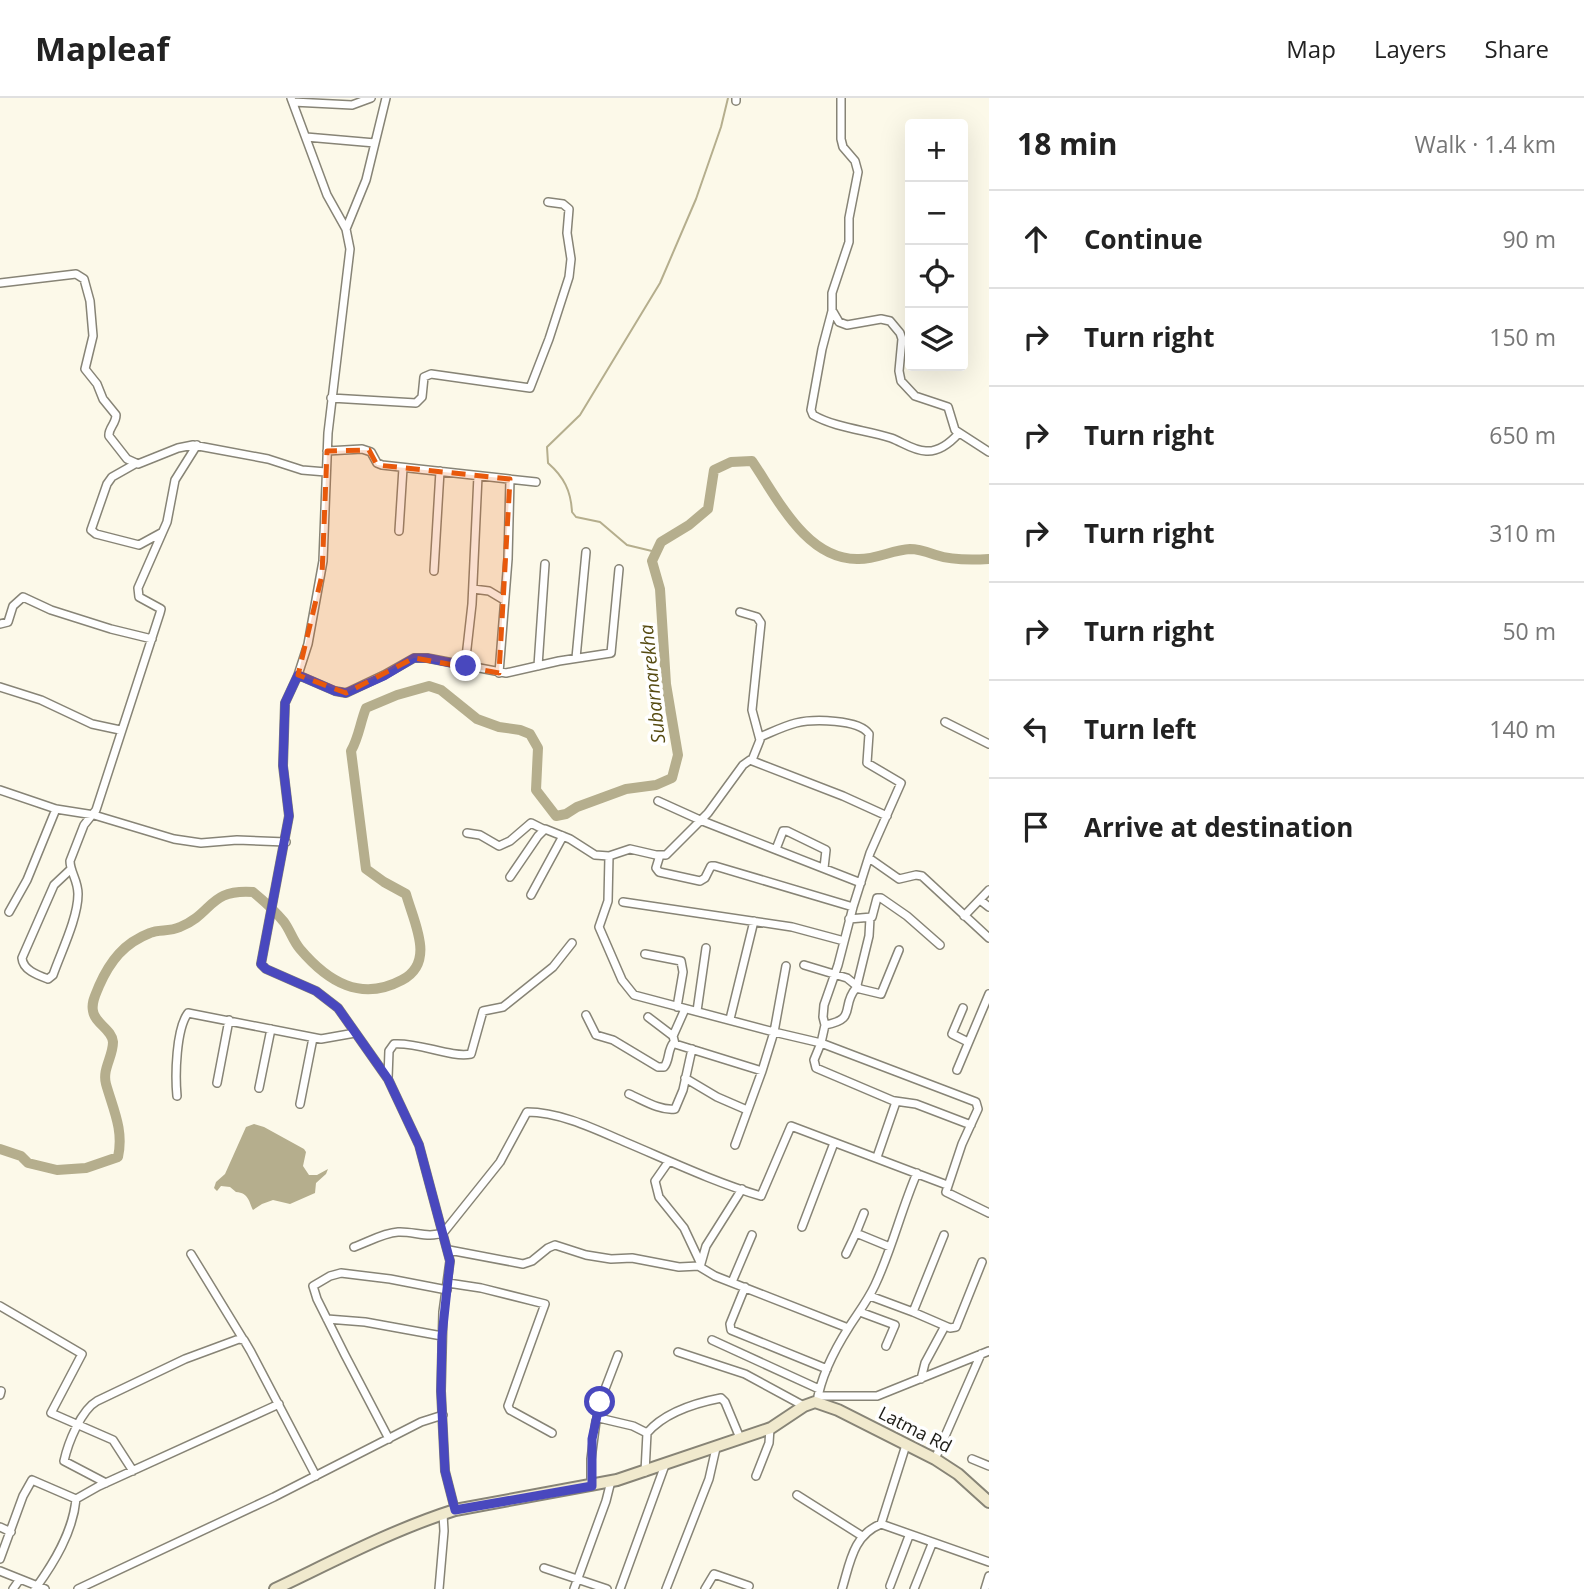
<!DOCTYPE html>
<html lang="en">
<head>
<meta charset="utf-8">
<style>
  :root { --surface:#fff; --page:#f6f6f6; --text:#222; --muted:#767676; --line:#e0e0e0 }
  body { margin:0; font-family:"Open Sans",sans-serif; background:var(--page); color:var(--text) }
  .controls { position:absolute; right:21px; top:21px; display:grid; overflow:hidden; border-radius:7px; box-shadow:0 7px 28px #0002 }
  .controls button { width:63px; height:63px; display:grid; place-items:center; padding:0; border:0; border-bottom:2px solid var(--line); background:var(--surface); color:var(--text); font:35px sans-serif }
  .stop { position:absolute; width:21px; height:21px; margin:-16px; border:5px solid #4948be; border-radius:50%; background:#fff }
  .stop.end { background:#4948be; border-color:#fff; box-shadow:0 2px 7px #0008 }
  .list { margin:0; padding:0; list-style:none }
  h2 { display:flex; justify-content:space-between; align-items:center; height:91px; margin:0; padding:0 28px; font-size:30px }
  h2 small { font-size:23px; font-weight:400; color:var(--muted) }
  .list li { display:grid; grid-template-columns:46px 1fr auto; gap:21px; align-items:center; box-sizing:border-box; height:98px; padding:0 28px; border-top:2px solid var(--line) }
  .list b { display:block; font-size:26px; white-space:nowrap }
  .list em { font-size:23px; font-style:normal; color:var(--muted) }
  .icon { flex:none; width:38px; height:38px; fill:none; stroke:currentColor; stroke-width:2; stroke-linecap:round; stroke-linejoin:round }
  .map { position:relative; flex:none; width:989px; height:1491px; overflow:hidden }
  header { display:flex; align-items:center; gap:42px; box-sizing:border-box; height:98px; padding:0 35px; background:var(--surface); border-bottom:2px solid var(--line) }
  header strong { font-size:33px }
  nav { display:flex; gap:38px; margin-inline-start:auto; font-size:24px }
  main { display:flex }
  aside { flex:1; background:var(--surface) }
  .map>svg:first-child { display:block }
  .water { fill:#b5ae8d }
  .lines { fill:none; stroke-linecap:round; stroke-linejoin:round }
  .stream { stroke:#b5ae8d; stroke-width:2 }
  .river { stroke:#b5ae8d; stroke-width:10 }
  .street-casing { stroke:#878476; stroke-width:10 }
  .secondary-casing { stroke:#878476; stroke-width:14 }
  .street { stroke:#fff; stroke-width:7 }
  .secondary { stroke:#f0e9cd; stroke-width:10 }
  .route { stroke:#4948be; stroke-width:9 }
  .marked { fill:#e8590c; fill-opacity:0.2; stroke:#e8590c; stroke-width:5; stroke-dasharray:14 9; stroke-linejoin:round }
  .labels { text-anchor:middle; stroke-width:7; stroke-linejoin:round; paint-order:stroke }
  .street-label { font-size:18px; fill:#21201a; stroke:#fff }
  .water-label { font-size:19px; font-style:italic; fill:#564b11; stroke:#fff }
</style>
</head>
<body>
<header>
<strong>Mapleaf</strong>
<nav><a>Map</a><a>Layers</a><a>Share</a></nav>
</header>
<main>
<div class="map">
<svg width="989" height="1491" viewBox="0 0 989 1491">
  <rect width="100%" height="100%" fill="#fcf9e9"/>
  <path class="water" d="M254,1026L264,1029L304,1051L306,1054L303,1068L309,1077H317L328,1071L326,1076L316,1085L315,1095L290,1106L273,1102L262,1106L253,1112C249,1104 249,1095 236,1094L230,1089L221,1088L217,1093L214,1090L216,1084L225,1076L246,1029Z"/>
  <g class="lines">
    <path class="stream" d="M656,454L627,447L600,424L576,419L572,414C571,393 564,379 548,365L547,349L580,317L660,185L696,101L721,29L728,0"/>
    <path class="river" d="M0,1051L21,1058L28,1065L57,1072L86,1070L118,1059C124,1032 113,1011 106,986C102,971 113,959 113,944C112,931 95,926 93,913C91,904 96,896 99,888C110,863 124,845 150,835C159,831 169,834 180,829C214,815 208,791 253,794C264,803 275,813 284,824C290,832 293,843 300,851C328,884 361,904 402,882C436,864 414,825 406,796L384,784L366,771L351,653C359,639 360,625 366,610L397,597L429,588L441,592L477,621L499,629L520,632L530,636L538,650L536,692L556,718L566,716L577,709L626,691L656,687L672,680L678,657L666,586L660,491L652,463L661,444L689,427L708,411L714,372L731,364L752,363C778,401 806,461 857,461C875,462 892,452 910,451C919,451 927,454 936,457C951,462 973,462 989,461"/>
    <g class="street-casing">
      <path id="street" d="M291,0L327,97L346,131L350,151L328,335L323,463L308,546L298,577L285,605L283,668L289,718L261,866L266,871L316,893L338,910L388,981L419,1047L450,1163L443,1214L441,1293L445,1373L455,1412
        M841,0V41L843,49L855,63L858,74L849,120V144L832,195V212L839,224L847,227L881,221L890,223L900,235L902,241L899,273L901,283L915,298L948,309L955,332L989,354
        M736,3V0
        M293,4L352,7L371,0
        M306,39L375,45
        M346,131L366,82L386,0
        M0,185L76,176L84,181L90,203L93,238L85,271L97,286L103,301L116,317C116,326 108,330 109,338L127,361L138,366L178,350L193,347L268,361L302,372L326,374
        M832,213L822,251L811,312L813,317C836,330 866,332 891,340C902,344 914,353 926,353C939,354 951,344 959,335
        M331,300L416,305L422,299L424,279L431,276L530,290L549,241L569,179L571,161L567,135L569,111L563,106L548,104
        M327,353L362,351L371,354L377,365L382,367L536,384
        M135,366L112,379L107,386L91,432L96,436L139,447L161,435
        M399,433L403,370
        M434,473L440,373
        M473,491L489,493L504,502
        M740,514L757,519L761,525L752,612L760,642L752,662
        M0,526L8,524L13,508L23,499L51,512L111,531L152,541
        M576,560L586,454
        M465,568L472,506L478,378
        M538,568L545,466
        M499,575L508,461L510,381
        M298,577L335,593L346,595L384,577L414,560H427L506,575L559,563L611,555L619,471
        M0,589L41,602L92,626L120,632
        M945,624L989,646
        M0,692L56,711L94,717L174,741L201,745L237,742L286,744
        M658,703L700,722L861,785
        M467,735L480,737L499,748L510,743L531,725L543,731
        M776,751L783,733H787L826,752L824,770
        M660,757L656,770L659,774L700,783L705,780L711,768H715L853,809
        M609,758L608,803L599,829L622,882L634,897L774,934L786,868
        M869,760L899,781L916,777L922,778L989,840
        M71,771L54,787L22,860C23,872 37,877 48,881L53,877C61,854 78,820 78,796C78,782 70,774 70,763L84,727L96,712L160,515L161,511L139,499L138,490L167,424L175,382L197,347
        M510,779L538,738L545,731L570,741L595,757L609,758L630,751L656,757H666L708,715L743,667L750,662L843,698L887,718
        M531,797L563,738
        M980,802L989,809
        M623,804L792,829L844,843
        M9,814L27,782L56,711
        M964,818L989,792
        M849,821L872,819L877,800H881L907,818L940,847
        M645,856L681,863L683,874L677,909
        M804,867L847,880L858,889
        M857,887L869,838L870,820
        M963,910L952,936L968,944
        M685,911L673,938L675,946L762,973
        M697,913L706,850
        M586,917L596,937L613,942L658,969H664C670,962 667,952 674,944
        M648,919L673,938
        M730,921L754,823
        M825,927C858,921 840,909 856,890L881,896L899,852
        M957,972L989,896
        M388,980L389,953L394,946C419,944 450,960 471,956L483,913L503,909L553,869L572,845
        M685,980L717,999L747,1012
        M217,985L229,922
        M259,990L271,931
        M629,996C643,1002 660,1013 675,1011L683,992L692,951
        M177,998C175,977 176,931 188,915L321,941L355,935
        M895,1003L916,1006L971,1027
        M300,1006L313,940
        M735,1047L762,973L774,934L821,945L825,927L823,919L824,907L838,867L853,809L870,755L901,685L867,665L869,636C859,621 813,621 796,625C784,628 772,634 760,639
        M877,1059L896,1004L816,970L814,962L821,945L976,1004L978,1011L962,1046L946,1094L989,1115
        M669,1063L655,1083L659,1099L684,1130L700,1164
        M742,1091L706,1148L700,1169L715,1178L848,1230
        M802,1129L834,1045
        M856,1135L864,1115
        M354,1149C368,1144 383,1135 398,1134C414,1133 429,1141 444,1134L500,1064L527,1014C560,1014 595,1031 625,1044C670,1063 714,1084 761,1098L791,1028L947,1087
        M449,1152L523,1166L532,1163L548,1150L555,1147L586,1157L611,1161L632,1160L679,1169L699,1168
        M191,1156L243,1241
        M846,1156L856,1135L890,1149
        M732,1184L752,1137
        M448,1185L481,1190L545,1206L508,1308L510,1312L552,1335
        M745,1189L730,1226L731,1232L827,1271
        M870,1198L913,1214L944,1137
        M0,1208L82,1256L51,1315L113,1342L133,1373
        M860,1214L895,1227L886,1248
        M913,1214L950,1230L956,1229L982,1164
        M327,1221L365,1224L442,1238
        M712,1242L819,1291
        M678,1254L745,1276L804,1308
        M921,1281L925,1265L945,1228
        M0,1297L1,1293
        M818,1298H877L989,1253
        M817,1304C821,1278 835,1251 849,1229C858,1215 868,1202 875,1187C892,1151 901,1112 917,1075
        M597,1320L600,1304L618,1257
        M647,1335C664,1315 695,1305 721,1300L725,1304L740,1340
        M389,1341L345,1257L317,1201L313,1188L330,1178L341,1175L390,1181L447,1192
        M935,1361L981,1256
        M972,1361L989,1368
        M756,1378L769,1345L770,1330
        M106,1385L64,1363C68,1345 81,1312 97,1303L185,1261L239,1241L244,1242L251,1254L316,1378
        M591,1388V1361L596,1323L599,1320L633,1328L647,1335L645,1374
        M797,1397L862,1438
        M76,1401L99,1388L279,1306
        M881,1426L906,1347
        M0,1429L11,1434
        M0,1461L23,1398L32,1382L76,1401
        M544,1470L607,1491
        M0,1473L45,1491
        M890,1488L909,1438
        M13,1491L20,1481
        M35,1491C54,1465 73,1434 76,1401
        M78,1491L274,1399L421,1324L443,1317
        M439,1491L444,1433L443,1416
        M574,1491L606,1403L611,1383
        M620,1491L665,1367
        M666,1491L709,1381L716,1350
        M705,1491L714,1476L749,1488
        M842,1491C850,1465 853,1437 881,1426L989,1464
        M914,1491L932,1446
        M985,1491L989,1478"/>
    </g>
    <g class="secondary-casing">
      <path id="secondary" d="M275,1491C334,1463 392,1432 455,1412L617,1382L771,1330L804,1308L815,1304L838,1312L935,1361L958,1376L989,1404"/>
    </g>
    <use href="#street" class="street"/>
    <use href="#secondary" class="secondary"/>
  </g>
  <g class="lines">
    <path class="route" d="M466,568L427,560H414L384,578L346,595L335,593L298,577L285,605L283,667L289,718L261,866L266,871L316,893L338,910L388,981L419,1047L450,1163L442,1238L441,1293L445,1373L455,1412L592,1388V1341L600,1304"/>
  </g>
  <path class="marked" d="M369,352L377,367L510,381L499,575L414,560L346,595L298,577L322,477L327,353Z"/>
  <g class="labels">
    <g class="street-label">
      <text transform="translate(915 1332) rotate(27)" y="6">Latma Rd</text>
    </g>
    <g class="water-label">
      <text transform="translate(652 586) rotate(-96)" y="7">Subarnarekha</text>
    </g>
  </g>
</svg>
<div class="controls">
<button>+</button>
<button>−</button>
<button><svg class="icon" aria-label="locate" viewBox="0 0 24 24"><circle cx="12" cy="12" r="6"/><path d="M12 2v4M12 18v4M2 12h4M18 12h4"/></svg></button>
<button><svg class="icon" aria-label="layers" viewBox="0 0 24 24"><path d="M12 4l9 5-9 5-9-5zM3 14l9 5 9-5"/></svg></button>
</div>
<div class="stop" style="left:600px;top:1304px"></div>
<div class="stop end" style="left:466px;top:568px"></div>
</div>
<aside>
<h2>18 min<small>Walk · 1.4 km</small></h2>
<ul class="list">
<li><svg class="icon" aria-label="ahead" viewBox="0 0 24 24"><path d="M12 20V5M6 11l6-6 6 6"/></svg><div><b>Continue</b></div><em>90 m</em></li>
<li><svg class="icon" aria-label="right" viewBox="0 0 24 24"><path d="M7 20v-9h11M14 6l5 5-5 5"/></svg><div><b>Turn right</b></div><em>150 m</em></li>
<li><svg class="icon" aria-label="right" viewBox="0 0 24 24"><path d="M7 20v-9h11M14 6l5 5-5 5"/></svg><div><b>Turn right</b></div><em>650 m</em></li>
<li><svg class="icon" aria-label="right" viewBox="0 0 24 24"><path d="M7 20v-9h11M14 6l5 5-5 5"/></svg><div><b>Turn right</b></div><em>310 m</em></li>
<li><svg class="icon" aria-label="right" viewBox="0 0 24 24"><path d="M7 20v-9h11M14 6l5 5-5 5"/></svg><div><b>Turn right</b></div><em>50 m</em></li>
<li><svg class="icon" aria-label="left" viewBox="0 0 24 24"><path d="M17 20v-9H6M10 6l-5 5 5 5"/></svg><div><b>Turn left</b></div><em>140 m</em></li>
<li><svg class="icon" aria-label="arrive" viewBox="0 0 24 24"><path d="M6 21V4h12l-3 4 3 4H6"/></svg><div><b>Arrive at destination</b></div></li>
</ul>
</aside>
</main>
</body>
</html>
